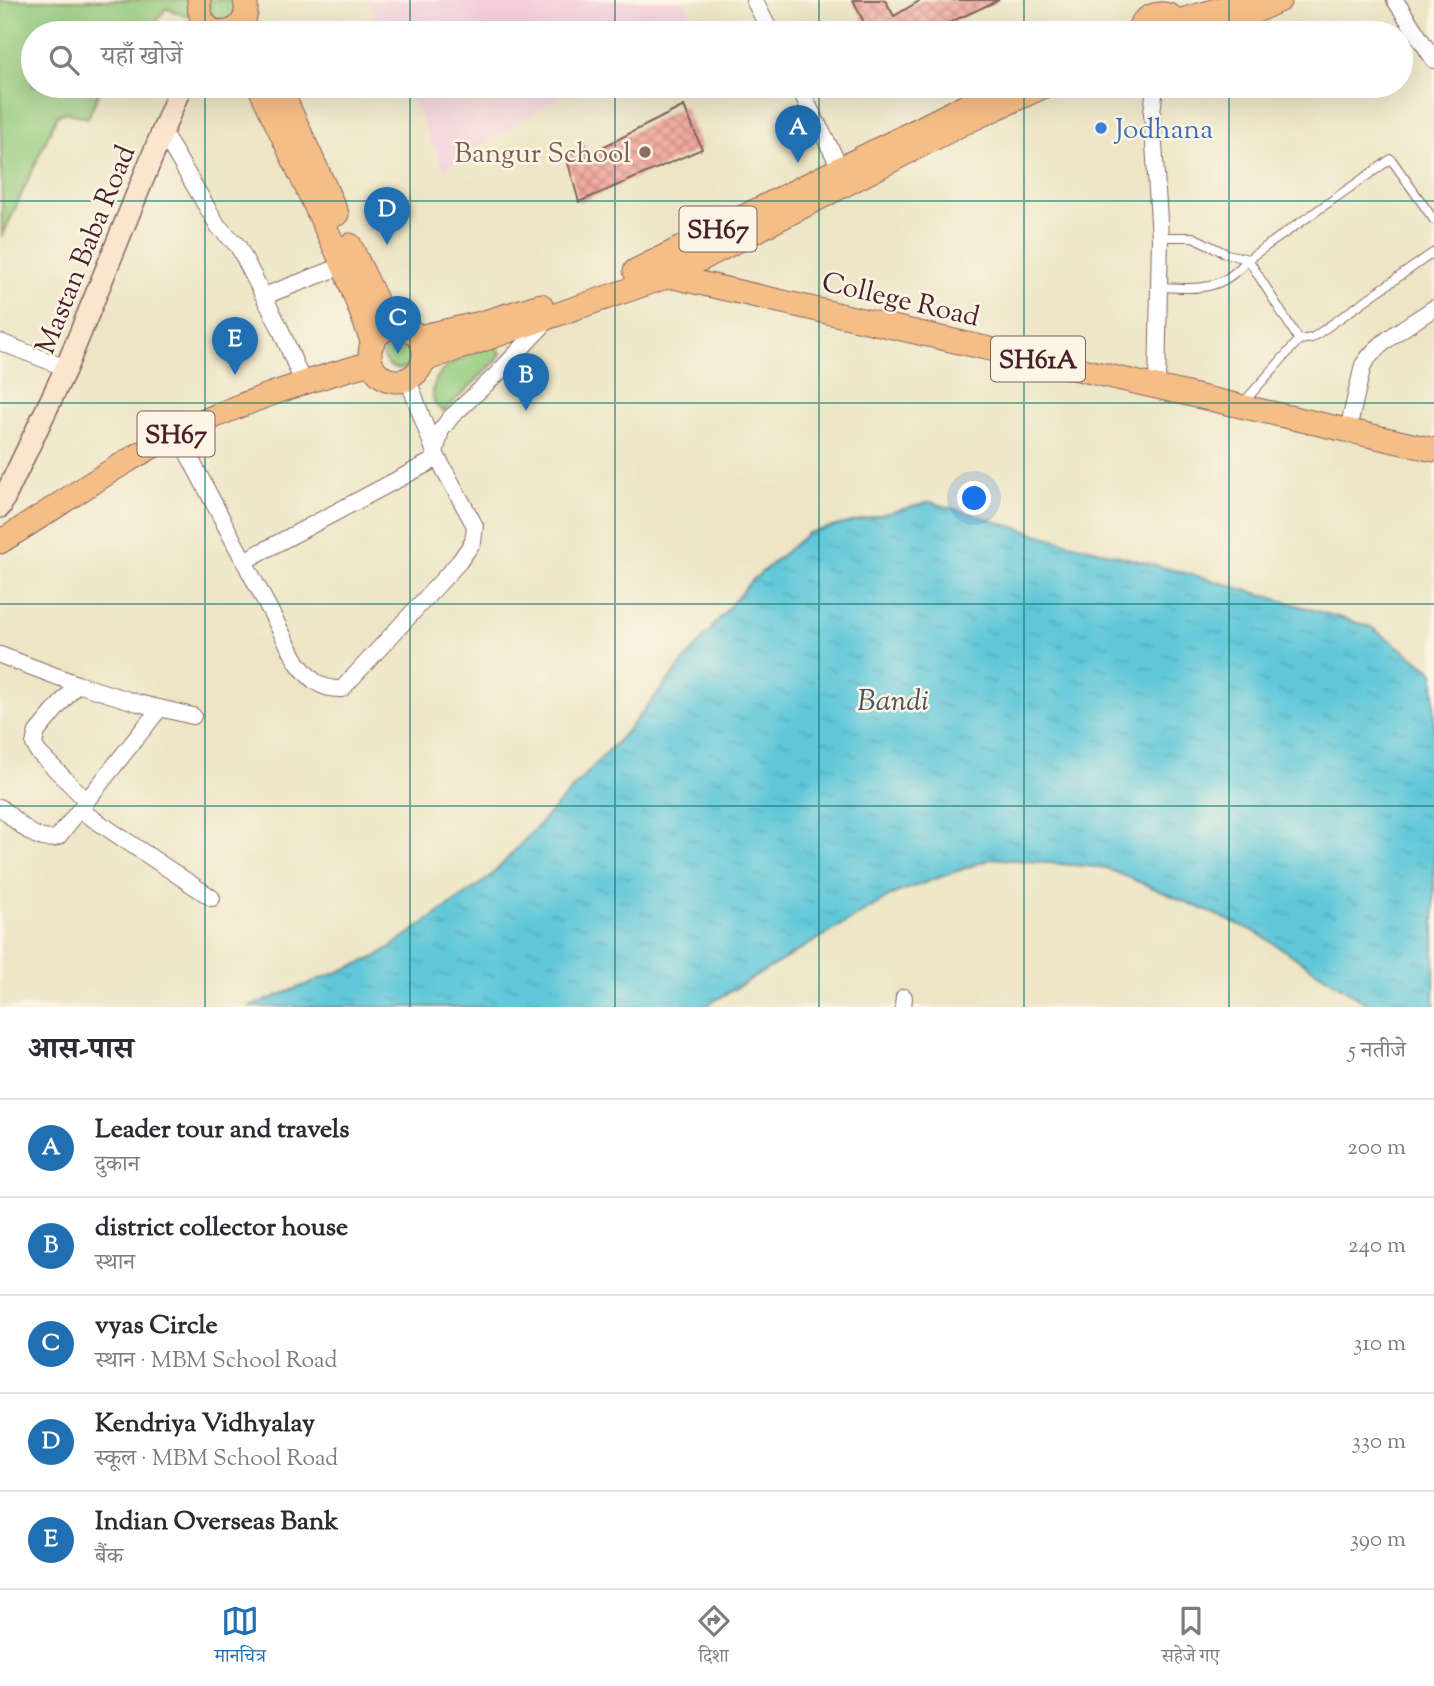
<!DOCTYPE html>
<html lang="hi">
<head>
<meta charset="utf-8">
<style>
  :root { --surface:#fff; --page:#f7f7f7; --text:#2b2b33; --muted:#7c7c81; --line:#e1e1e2; --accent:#1f6fb2 }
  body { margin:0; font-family:"Sorts Mill Goudy","Noto Serif Devanagari",serif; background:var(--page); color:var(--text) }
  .you { position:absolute; left:975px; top:499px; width:24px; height:24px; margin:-18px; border:5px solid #fff; border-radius:50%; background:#1a73e8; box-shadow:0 0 0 10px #1a73e833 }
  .badge { display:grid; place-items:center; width:46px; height:46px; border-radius:50%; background:var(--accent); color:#fff; font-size:23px; font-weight:700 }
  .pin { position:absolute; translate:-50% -58px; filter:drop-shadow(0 2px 4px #0008) }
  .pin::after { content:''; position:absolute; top:37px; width:24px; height:21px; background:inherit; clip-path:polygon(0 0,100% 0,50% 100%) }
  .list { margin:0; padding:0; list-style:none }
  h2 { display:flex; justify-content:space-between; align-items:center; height:91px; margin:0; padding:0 28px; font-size:30px }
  h2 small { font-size:23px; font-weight:400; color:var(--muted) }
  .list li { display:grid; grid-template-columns:46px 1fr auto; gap:21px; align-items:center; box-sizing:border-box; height:98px; padding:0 28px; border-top:2px solid var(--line) }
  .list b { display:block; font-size:26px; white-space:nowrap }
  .list p { margin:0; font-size:23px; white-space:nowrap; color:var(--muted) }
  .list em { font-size:23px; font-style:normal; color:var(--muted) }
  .icon { flex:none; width:38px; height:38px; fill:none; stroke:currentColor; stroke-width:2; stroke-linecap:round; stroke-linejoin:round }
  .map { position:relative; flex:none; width:1434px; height:1007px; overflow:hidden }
  .search { position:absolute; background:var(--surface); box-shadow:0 7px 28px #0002; left:21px; right:21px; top:21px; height:77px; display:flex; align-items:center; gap:18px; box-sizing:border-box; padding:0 24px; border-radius:38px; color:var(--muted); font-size:26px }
  .sheet { height:581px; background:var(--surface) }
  nav { display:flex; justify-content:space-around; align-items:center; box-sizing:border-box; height:98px; border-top:2px solid var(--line); background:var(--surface); font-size:19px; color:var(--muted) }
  nav a { display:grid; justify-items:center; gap:4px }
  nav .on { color:var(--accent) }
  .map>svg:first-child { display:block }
  .built { fill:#f4cfdc }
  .grass { fill:#95cb7e; stroke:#707554; stroke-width:2 }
  .water { fill:url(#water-ripples); stroke:#547382; stroke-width:2 }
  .building { fill:url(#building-cross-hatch) }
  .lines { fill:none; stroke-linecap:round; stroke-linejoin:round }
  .lane-casing { stroke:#836461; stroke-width:10 }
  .street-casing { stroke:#836461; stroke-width:18 }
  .secondary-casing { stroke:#836461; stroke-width:24 }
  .primary-casing { stroke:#836461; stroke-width:25 }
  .lane { stroke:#fff; stroke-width:8 }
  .street { stroke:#fff; stroke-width:16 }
  .secondary { stroke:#fbe5cf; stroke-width:21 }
  .primary { stroke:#f6be87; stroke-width:23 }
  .grid { fill:none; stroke:#0f766e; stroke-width:2; stroke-opacity:0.55 }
  .shop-dot { fill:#3f7fe0; stroke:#fcf5e5; stroke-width:2.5 }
  .education-dot { fill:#8d6e63; stroke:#fcf5e5; stroke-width:2.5 }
  .labels { text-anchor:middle; stroke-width:5; stroke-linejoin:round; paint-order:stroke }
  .shield { fill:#fcf5e5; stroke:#7f5f63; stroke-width:2 }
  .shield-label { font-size:26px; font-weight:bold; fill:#4a1f2b }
  .shop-label { font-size:28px; fill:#366cbe; stroke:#fcf5e5; text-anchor:start }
  .education-label { font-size:28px; fill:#785e54; stroke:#fcf5e5; text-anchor:end }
  .street-label { font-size:28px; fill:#4a1f2b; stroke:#fcf5e5 }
  .water-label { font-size:30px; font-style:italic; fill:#50515f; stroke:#fcf5e5 }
</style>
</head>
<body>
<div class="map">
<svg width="1434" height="1007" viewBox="0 0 1434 1007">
  <defs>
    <pattern id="water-ripples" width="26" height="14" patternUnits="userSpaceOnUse" patternTransform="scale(1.75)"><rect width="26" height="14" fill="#5ec7d9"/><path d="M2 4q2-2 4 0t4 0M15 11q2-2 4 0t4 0" fill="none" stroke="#53aaba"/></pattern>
    <pattern id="building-cross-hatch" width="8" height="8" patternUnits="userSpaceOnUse" patternTransform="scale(1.75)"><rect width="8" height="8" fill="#f1a89e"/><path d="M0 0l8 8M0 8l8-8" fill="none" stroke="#c58881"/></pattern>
  </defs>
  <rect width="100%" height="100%" fill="#fcf5e5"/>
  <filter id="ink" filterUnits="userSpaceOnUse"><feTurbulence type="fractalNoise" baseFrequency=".0143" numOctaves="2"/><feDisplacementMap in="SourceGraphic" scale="14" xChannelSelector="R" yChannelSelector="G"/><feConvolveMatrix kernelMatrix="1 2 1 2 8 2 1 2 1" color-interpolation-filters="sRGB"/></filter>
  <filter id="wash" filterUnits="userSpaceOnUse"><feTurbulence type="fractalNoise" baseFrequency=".00686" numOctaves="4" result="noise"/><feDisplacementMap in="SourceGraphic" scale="28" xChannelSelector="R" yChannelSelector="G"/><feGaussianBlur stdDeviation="1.57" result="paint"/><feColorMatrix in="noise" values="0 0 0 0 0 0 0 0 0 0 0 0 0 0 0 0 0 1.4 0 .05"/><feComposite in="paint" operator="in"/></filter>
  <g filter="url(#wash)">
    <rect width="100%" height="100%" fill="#ede5c5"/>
    <path class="built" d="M367,0H683L692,16L664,33H382Z
      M406,86H579L444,169Z"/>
    <path class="grass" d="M0,0H193L188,17L166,8L148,33H33V86H102L88,118L66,112L57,116L2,237Z
      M209,0H234L235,12C228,22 224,22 212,18Z
      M383 353a16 16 0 1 1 32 0a16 16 0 1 1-32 0Z
      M494,344L501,353L496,361L444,411C436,407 433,403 433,394C432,364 473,354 494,344Z"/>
    <path class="water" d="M931,502L1050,538L1212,580L1371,627L1434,672V1007H1372L1254,931L1106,868L993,858L894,894L704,1007H249L376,957L489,878L625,733L749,583L808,533Z"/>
    <g id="blocks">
      <path class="building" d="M853,0H885L894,16L921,0H999L927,33H869Z
        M684,106L702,149L579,202L566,156L585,145L589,154Z"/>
    </g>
  </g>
  <g filter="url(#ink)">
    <use href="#blocks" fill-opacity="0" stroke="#836461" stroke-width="2"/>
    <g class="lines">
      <g class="lane-casing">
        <path id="lane" d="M1160,237H1193L1227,254L1248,259
          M1248,259L1299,340L1312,338L1434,252
          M1159,287C1198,289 1221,292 1248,259L1391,159L1434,220
          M1243,403L1299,340"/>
      </g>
      <g class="street-casing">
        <path id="street" d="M754,0L771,33
          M1395,0L1434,60
          M798,86L840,167
          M1155,86L1152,113L1160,237L1157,386
          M162,131L218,226L238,246L280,328L303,383
          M264,296L353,262
          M0,342L66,368
          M1348,430L1363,365C1379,340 1410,325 1434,308
          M177,433L297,662C309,678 320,690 342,689L459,562L473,542L475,526L435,453L408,379
          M435,453L441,430L451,417L497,374L547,321
          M244,561L438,458
          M0,655L77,684L138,703L193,716
          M77,684L37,732L34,744L38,752L87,801
          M0,807C15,819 37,846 58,837L160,708
          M80,810L212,898
          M903,1007L904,997"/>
      </g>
      <g class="secondary-casing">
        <path id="secondary" d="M0,507L66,368L181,86"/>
      </g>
      <g class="primary-casing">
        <path id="primary" d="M199,0C197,48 255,38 245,0
          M1178,21L1227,7L1243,0
          M1137,33C1144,8 1177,7 1183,33
          M1195,33L1228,24L1280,0
          M259,86L344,267L372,341
          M279,86L337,214
          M350,245L389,327
          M643,268L669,276L1434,450
          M635,271L1005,86
          M370 354a27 27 0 1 1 54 0a27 27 0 1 1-54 0Z
          M418,337L481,323L541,305
          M424,360L669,276L962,124L1045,86
          M0,542C59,506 117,463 179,433C240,402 305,381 371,363"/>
      </g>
      <use href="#lane" class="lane"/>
      <use href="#street" class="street"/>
      <use href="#secondary" class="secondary"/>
      <use href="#primary" class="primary"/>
    </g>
  </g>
  <path class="grid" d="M205,0V33M410,0V33M615,0V33M819,0V33M1024,0V33M1229,0V33M205,86V1007M410,86V1007M615,86V1007M819,86V1007M1024,86V1007M1229,86V1007M0,201H1434M0,403H1434M0,604H1434M0,806H1434"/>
  <circle class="shop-dot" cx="1101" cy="128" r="7"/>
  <circle class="education-dot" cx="645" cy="152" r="7"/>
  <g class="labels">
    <g class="shield">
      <rect x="679.5" y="206.5" width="77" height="45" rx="5"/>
      <rect x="991" y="336.5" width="94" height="45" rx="5"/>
      <rect x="137.5" y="411.5" width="77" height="45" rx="5"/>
    </g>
    <g class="shield-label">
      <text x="718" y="238">SH67</text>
      <text x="1038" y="368">SH61A</text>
      <text x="176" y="443">SH67</text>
    </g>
    <g class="shop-label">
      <text x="1115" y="138">Jodhana</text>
    </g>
    <g class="education-label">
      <text x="631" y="162">Bangur School</text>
    </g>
    <g class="street-label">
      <text transform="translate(84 249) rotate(-68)" y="10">Mastan Baba Road</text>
      <text transform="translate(901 298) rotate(13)" y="10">College Road</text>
    </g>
    <g class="water-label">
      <text x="893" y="710">Bandi</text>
    </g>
  </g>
</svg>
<div class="you"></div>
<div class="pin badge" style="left:798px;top:163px">A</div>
<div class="pin badge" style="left:526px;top:411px">B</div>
<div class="pin badge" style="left:398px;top:354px">C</div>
<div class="pin badge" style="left:387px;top:245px">D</div>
<div class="pin badge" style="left:235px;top:375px">E</div>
<div class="search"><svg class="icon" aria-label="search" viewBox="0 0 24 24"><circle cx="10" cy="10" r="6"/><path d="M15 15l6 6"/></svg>यहाँ खोजें</div>
</div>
<section class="sheet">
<h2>आस-पास<small>5 नतीजे</small></h2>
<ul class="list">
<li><span class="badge">A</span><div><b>Leader tour and travels</b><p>दुकान</p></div><em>200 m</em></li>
<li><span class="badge">B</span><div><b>district collector house</b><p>स्थान</p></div><em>240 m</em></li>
<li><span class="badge">C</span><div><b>vyas Circle</b><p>स्थान · MBM School Road</p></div><em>310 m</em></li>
<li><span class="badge">D</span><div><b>Kendriya Vidhyalay</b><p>स्कूल · MBM School Road</p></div><em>330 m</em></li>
<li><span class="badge">E</span><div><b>Indian Overseas Bank</b><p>बैंक</p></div><em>390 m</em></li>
</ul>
</section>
<nav>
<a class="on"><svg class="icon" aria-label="map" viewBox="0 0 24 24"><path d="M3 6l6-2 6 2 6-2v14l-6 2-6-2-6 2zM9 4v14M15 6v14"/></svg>मानचित्र</a>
<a><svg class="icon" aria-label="directions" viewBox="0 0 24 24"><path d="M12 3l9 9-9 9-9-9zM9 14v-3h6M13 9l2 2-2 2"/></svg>दिशा</a>
<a><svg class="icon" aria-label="saved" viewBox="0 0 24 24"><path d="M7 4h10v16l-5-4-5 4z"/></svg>सहेजे गए</a>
</nav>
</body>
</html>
